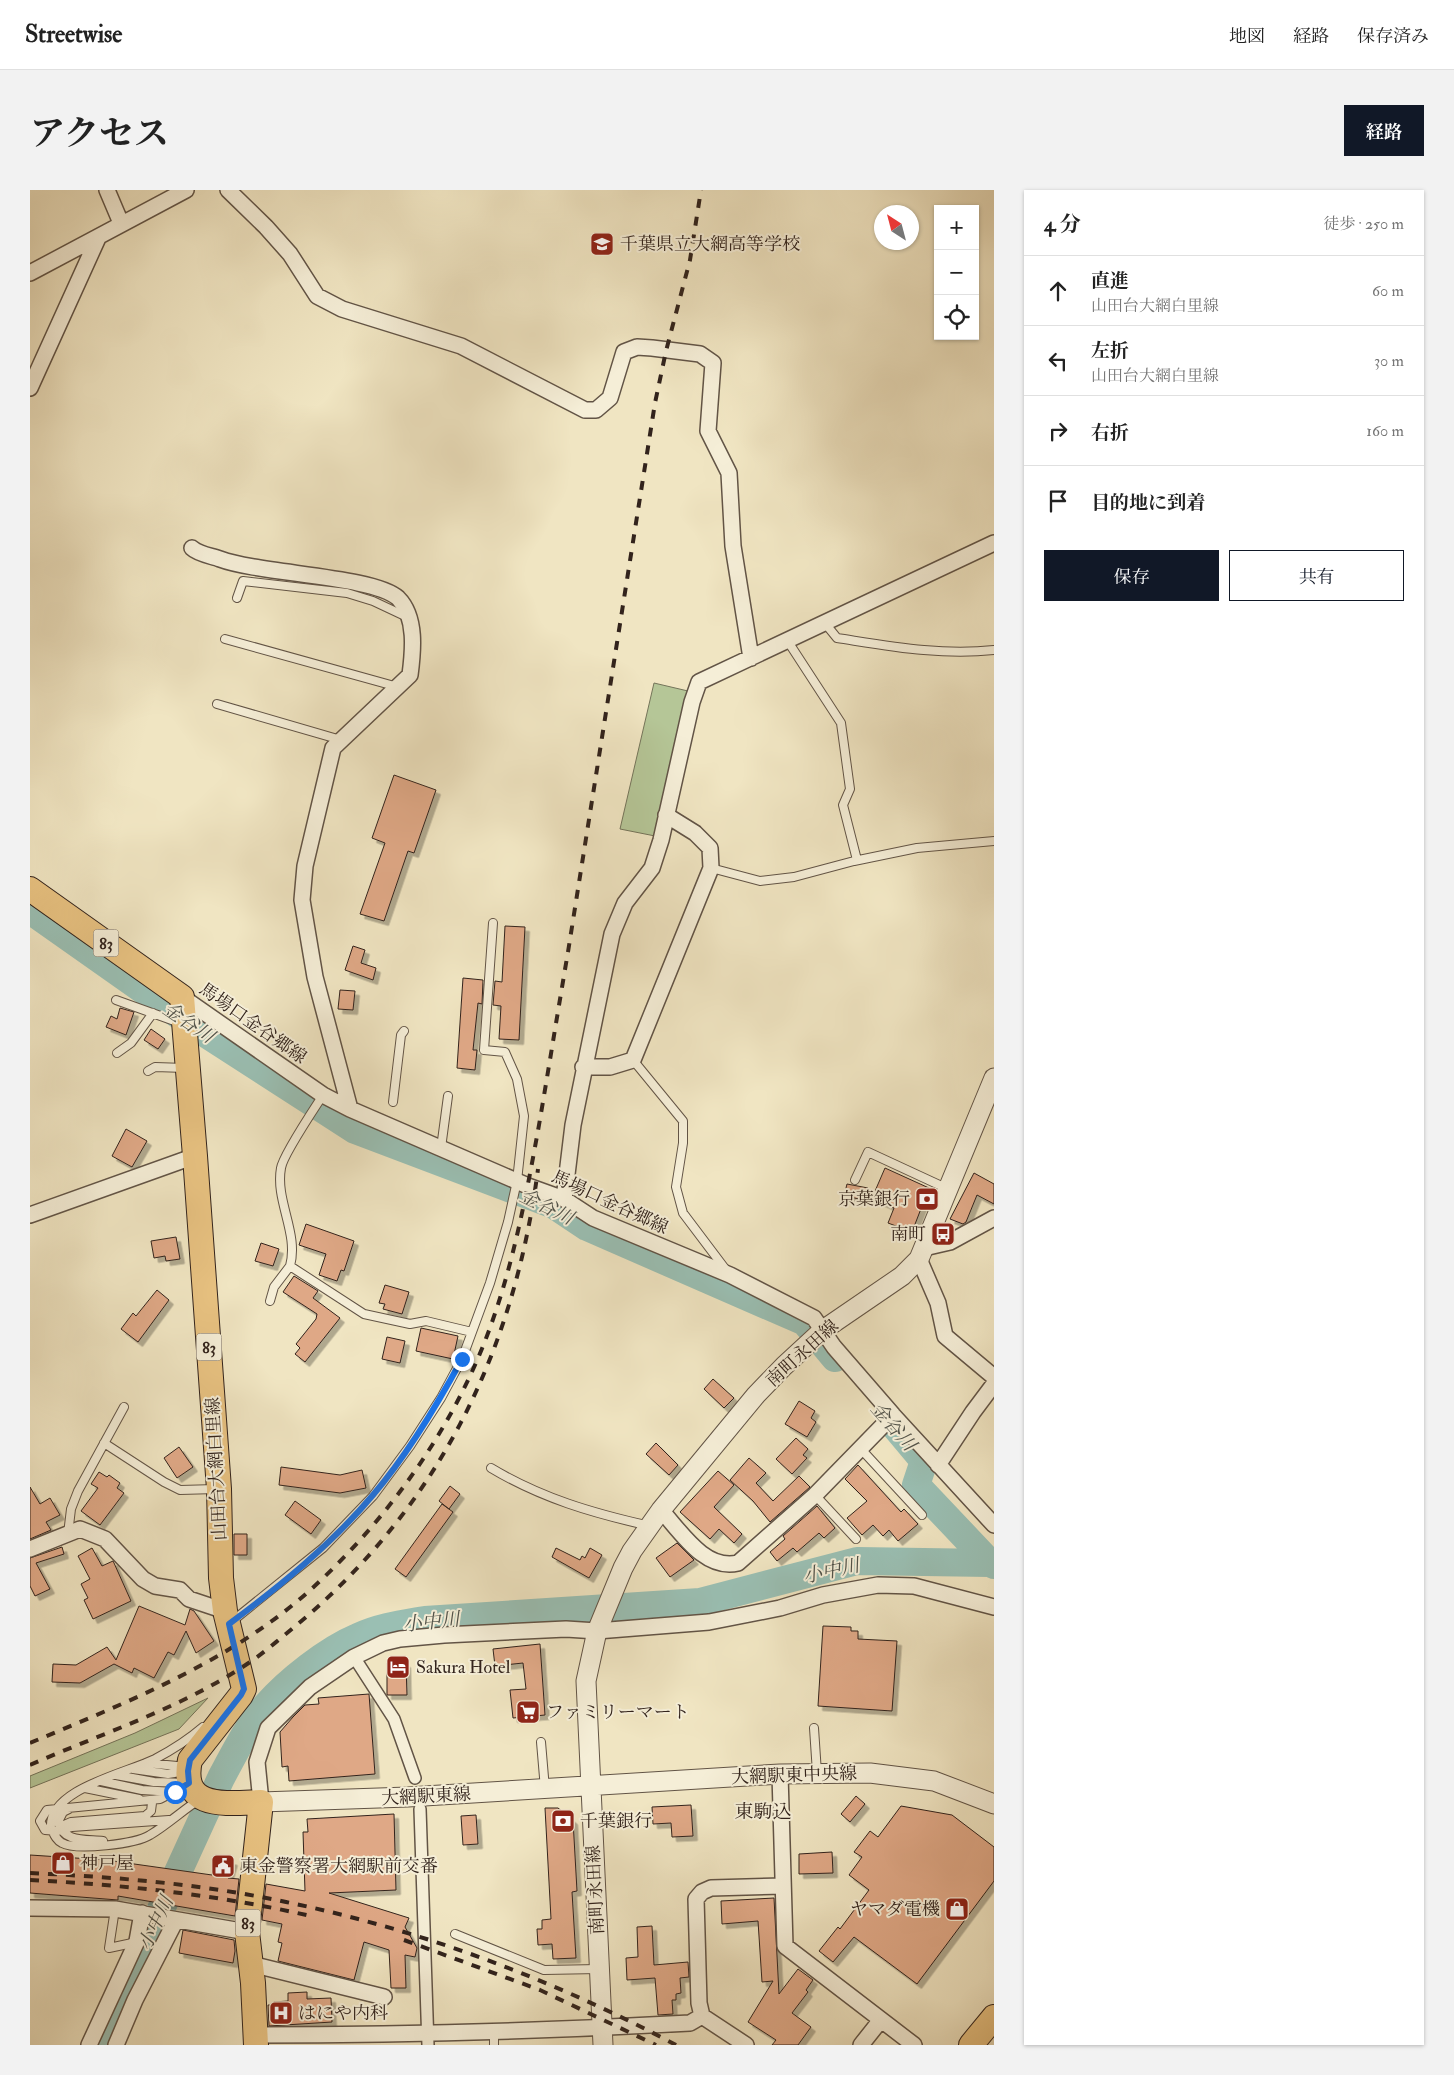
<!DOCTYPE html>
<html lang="ja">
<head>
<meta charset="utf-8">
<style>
  :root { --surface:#fff; --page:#f2f2f2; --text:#222; --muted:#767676; --line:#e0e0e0; --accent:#111827 }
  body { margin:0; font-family:"IM FELL Double Pica","Noto Serif JP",serif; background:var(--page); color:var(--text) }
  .controls { position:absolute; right:15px; top:15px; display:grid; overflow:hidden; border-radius:0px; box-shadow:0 1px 4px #0004 }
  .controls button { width:45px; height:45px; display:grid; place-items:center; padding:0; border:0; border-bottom:1px solid var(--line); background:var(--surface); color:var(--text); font:25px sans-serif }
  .compass { position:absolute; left:844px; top:15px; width:45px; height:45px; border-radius:50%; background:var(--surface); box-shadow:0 1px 4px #0004; rotate:324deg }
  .stop { position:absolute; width:15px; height:15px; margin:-11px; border:4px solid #1a73e8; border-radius:50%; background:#fff }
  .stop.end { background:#1a73e8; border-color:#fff; box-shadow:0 1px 5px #0008 }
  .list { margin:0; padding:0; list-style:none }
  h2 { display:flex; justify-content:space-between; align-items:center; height:65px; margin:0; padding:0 20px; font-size:21px }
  h2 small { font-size:16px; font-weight:400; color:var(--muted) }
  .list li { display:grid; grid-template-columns:32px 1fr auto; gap:15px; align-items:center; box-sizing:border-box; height:70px; padding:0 20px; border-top:1px solid var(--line) }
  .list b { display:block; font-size:19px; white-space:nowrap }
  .list p { margin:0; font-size:16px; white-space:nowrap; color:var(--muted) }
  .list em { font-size:16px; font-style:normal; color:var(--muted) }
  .actions { display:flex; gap:10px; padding:15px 20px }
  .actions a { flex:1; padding:11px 0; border:1px solid var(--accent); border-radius:0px; text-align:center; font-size:18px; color:var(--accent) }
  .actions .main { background:var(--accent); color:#fff }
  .icon { flex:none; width:28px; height:28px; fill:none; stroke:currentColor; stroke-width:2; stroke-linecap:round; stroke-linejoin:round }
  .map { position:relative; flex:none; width:964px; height:1855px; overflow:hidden; border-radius:0px }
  header { display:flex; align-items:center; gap:30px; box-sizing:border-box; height:70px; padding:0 25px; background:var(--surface); border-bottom:1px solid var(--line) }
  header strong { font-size:24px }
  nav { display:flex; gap:28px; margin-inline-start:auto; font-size:18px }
  .intro { display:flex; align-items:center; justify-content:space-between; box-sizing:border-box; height:120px; padding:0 30px }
  h1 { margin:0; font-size:35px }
  .button { padding:12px 22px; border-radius:0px; background:var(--accent); color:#fff; font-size:18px; font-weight:700 }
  main { display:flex; gap:30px; padding:0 30px }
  aside { flex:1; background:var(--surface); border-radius:0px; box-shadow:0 1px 4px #0004 }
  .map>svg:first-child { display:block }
  .green { fill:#b5c697; stroke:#74745a }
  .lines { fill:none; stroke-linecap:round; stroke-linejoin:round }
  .river { stroke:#9abfb3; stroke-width:28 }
  .building { fill:#dfa886; stroke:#32231c; filter:url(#shadow) }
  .service-casing { stroke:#625446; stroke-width:10 }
  .pedestrian-casing { stroke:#625446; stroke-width:14 }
  .minor-casing { stroke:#625446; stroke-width:18 }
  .tertiary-casing { stroke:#625446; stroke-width:21 }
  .primary-casing { stroke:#32231c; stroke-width:26 }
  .service { stroke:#f5eed7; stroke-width:8 }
  .pedestrian { stroke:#f5eed7; stroke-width:11 }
  .minor { stroke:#f5eed7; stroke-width:15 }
  .tertiary { stroke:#f5eed7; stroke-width:19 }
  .primary { stroke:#e8c281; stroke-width:24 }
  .rail { stroke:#32231c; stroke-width:4; stroke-dasharray:9 9; stroke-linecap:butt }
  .route { stroke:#1a73e8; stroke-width:6 }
  .labels { text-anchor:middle; stroke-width:4; stroke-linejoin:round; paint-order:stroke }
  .shield { fill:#f5eed7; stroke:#6c6054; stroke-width:1 }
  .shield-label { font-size:16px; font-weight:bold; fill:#32231c }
  .poi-label { font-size:18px; fill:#32231c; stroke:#f5eed7; text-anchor:start }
  .street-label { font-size:18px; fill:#32231c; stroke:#f5eed7 }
  .water-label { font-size:19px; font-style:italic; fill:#515249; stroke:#f5eed7 }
  .neighbourhood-label { font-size:19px; fill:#32231c; stroke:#f5eed7 }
</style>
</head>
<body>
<header>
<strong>Streetwise</strong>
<nav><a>地図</a><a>経路</a><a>保存済み</a></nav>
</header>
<div class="intro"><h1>アクセス</h1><a class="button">経路</a></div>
<main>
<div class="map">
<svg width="964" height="1855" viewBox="0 0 964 1855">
  <defs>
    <filter id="shadow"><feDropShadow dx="4.5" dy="4.5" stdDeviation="0" flood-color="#0004"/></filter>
  </defs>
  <rect width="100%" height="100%" fill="#f0e5c2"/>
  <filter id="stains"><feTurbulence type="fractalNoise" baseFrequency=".004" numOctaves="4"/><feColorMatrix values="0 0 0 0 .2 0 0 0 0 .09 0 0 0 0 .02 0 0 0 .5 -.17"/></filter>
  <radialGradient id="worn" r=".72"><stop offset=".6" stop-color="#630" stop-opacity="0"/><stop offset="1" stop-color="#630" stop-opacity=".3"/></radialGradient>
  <path class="green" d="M624,493L658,501L625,646L590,639Z
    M178,1508L149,1539L0,1598V1586L105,1543Z"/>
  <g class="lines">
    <path class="river" d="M0,720L170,840L325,940L524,1015L557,1037L775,1132L805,1168
      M863,1234L894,1271L886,1295L960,1373
      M69,1855L191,1588C204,1564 217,1537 236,1516C258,1491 297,1460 328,1447C349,1437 372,1434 395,1430L670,1412L827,1371L960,1373L964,1375"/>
  </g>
  <path class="building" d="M364,585L406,600L384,663L378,661L354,731L330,724L355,653L342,648Z
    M475,736L495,737L489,850L469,849L471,816L463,815L465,791L472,792Z
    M323,756L335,760L331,773L346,778L343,790L315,780Z
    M433,788L453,790L452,814L448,813L443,860H447L445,880L427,878Z
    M310,800L325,801L323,820L308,819Z
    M90,818L104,822L96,845L76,837L81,826L87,829Z
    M121,839L135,849L128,859L114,850Z
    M96,939L117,951L102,977L82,966Z
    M855,978L899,998L882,1042L858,1033L864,1018L842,1008Z
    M944,983L964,994V1014L947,1005L936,1032L933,1034L920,1029Z
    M817,994L838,998L835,1010L814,1006Z
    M276,1034L324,1051L314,1081L311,1080L307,1091L289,1085L296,1064L269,1055Z
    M146,1047L150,1069L136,1071L135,1066L124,1068L121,1051Z
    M231,1053L249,1059L243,1076L225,1071Z
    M264,1086L288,1101L283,1108L310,1128L275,1172L265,1164L270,1158L266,1154L286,1129L287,1124L253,1102Z
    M355,1095L379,1102L372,1124L353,1119L355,1114L349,1113Z
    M127,1100L139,1110L108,1152L91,1139L103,1123L106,1126Z
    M391,1138L428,1146L423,1169L386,1161Z
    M357,1147L375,1151L370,1173L352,1169Z
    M683,1189L704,1208L694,1218L674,1199Z
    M769,1211L785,1221L781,1228L786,1232L777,1247L755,1234Z
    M766,1248L778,1259L773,1265L777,1268L762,1284L746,1269Z
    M626,1253L648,1275L639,1285L616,1264Z
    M149,1257L163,1277L147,1288L134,1268Z
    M719,1268L736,1283L726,1293L743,1311L769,1286L780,1297L740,1332L723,1311L700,1290Z
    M828,1275L871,1322L874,1319L888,1334L868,1351L859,1340L853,1346L843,1335L832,1345L817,1328L837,1311L815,1289Z
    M251,1277L310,1285L332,1280L336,1298L310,1303L249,1295Z
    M688,1281L704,1295L684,1317L712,1344L704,1353L689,1339L680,1349L650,1322Z
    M69,1282L77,1287L79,1285L90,1293L87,1298L94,1303L70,1335L51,1321L68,1298L61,1294Z
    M420,1296L430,1304L419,1319L409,1311Z
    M0,1297L10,1314L20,1308L30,1325L16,1332L21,1340L0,1349Z
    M265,1311L291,1330L281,1344L255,1325Z
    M412,1314L423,1322L376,1387L365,1379Z
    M787,1316L805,1338L794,1348L789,1343L767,1362L763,1358L747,1371L740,1362L755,1349L753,1346Z
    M204,1344H217V1365H204Z
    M647,1353L664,1370L640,1387L626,1368Z
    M32,1357L34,1364L6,1373L20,1399L5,1406L0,1396V1368Z
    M62,1358L72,1376L83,1371L84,1373L101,1411L63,1429L54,1410L58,1408L51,1394L60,1389L48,1366Z
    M526,1358L550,1370L552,1366L555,1368L560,1358L572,1365L559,1388L522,1367Z
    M109,1416L155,1435L160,1419L164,1421L184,1451L166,1463L156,1441L144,1465L138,1462L124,1488L104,1478L102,1483L84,1474L50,1493L22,1492L23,1474L46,1475L77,1457L86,1470Z
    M793,1436L821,1437V1441H828V1449L867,1451L862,1521L788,1516Z
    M510,1454L515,1525L483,1528L480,1500L496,1499L493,1473L465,1476L463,1459Z
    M357,1473H376L377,1505H357Z
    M339,1504L345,1584L259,1591L258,1576L252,1577L250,1542L263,1527L275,1515L289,1514L288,1508Z
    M826,1606L835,1614L820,1632L811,1624Z
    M661,1615L663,1646L642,1647L641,1633L623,1634L622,1617Z
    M871,1616L922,1625L964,1657V1691L887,1794L824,1747L803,1772L789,1761L808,1737L810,1739L839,1700L819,1685L832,1667L824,1662L840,1641L848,1647Z
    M515,1618H528L543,1630L547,1701L542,1702L546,1768L523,1769L522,1754L508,1755L507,1739H512V1730L521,1729Z
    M364,1624L366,1700L299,1703L379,1728L375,1737L387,1758L385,1767L375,1765L376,1798H361L359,1760L334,1752L324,1790L248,1771L252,1753L248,1752L252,1734L232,1730L236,1694L275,1701L273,1642H278L277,1629Z
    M446,1625L448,1654L433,1655L431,1626Z
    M802,1662L803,1683L769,1684V1664Z
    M0,1665L76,1670L182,1685L186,1667L203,1671L198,1688L209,1689L205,1726L88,1706V1710L0,1703Z
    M744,1708L749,1804L768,1779L783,1790L776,1800L778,1802L762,1823L781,1837L768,1855H742L746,1850L718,1832L743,1791L732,1792L728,1731L692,1734L691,1711Z
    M622,1736L624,1775L658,1772L659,1787L650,1788L651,1803L646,1804V1810H642L643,1824L628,1825L625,1788L597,1790L596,1768L608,1767L607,1737Z
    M153,1740L204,1750L205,1761L203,1773L149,1763Z
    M277,1802V1809L301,1808L302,1832L239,1836L238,1815H245L244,1812L258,1811V1803Z"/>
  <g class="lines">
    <g class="service-casing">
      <path id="service" d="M207,408L213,391L317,403L343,411L377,427
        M794,432L807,448C859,456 911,466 964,460
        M195,449L368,497
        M757,450L811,533L820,599L813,615L827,670
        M187,514L311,550
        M681,678L730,691L764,687L824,671L887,658L964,651
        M86,810L150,833
        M87,863L101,853L123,823
        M603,870L653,931V953L646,997L653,1023L696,1080
        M118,881L125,877L155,878
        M293,905C284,919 253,965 251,978C245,1011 269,1043 260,1076L334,1124L380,1134L396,1131L442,1142
        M363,912L371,845L374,841
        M411,958L418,906
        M825,990L838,962L918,999
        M240,1111L244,1097L260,1076
        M74,1253L134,1292L150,1300L186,1299
        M830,1258L892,1325
        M461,1278C511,1308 562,1323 620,1336
        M785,1305L826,1349
        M38,1344L41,1319L48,1301L94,1217
        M200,1433L293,1358L343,1306L380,1256L411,1208L432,1169L460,1093L478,1032L487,991L494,926L487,889L475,862L454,860L463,733
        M784,1538L787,1583
        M511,1552L515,1599
        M116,1573L147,1576L156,1580
        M103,1579L138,1584L156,1581
        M86,1585L124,1592L158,1593
        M71,1591L112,1600L143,1602
        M55,1598L109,1609
        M170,1609C153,1620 137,1635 120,1645C106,1654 46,1661 32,1653C26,1650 24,1644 21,1638C18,1599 97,1583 125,1569C142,1560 158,1550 173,1537
        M39,1619L33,1622L28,1632C33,1653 57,1649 73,1651
        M139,1630L42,1637L28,1641L15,1640L10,1631L17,1620L130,1609L157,1595
        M32,1636L41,1632L115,1626L121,1621L122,1613
        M85,1719L79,1758L107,1752
        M425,1744L514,1780L569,1779
        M464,1840V1855"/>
    </g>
    <g class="pedestrian-casing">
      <path id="pedestrian" d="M324,1467L364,1529L385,1588
        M390,1619L398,1855"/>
    </g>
    <g class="minor-casing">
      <path id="minor" d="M77,0L91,33
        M198,0L236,37L260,64L287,106L312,119L431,156L555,220H566L580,208L594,162L607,157L622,158L670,164L683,173L678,241L699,283L703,356L721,468
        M0,83L156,0
        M0,198L68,48
        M162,358C168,364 182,366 190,369C230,384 344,386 368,408C387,427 383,462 380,485L303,558L275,676L272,710L285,787L320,919
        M152,807L293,905L320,919L498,996L534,1009L563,1028L700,1085L784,1128L804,1157L863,1225L964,1335
        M553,877H580L603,870L681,678L680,658L665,643L636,625
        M534,1009L543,935L582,744L595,713L622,678L631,650L662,512L669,492L964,353
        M0,1025L165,966
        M894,1058L920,1052L964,1028
        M889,1069L908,1113L915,1146L964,1187
        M908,1275L943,1222L964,1194
        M631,1320C651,1342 675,1381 708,1373L785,1305L863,1225
        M0,1359L50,1339L75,1349L113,1389L125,1396L150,1400L159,1409L195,1421
        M750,1584L755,1756L884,1855
        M231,1612L227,1572L238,1538L280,1497L324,1467L353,1453L370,1449L414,1445L536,1439L567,1441L679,1432L750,1418L793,1405L848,1395L884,1396L964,1417
        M0,1718L85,1719L217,1742
        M221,1774L354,1807
        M226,1845C371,1845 516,1841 660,1833L672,1826
        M59,1855L107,1751L112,1723
        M86,1855L105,1810L146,1730
        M716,1855L672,1826L669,1813L666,1709L672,1702L681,1698L753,1696
        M831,1855L850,1831"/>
    </g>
    <g class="tertiary-casing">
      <path id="tertiary" d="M231,1612L378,1607L750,1584L840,1583L904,1591L964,1614
        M573,1855L556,1491L567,1441L593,1378L602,1361L631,1320L726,1205L754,1176L793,1140L872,1086L889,1069L964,888"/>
    </g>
    <g class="primary-casing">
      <path id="primary" d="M0,699L152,807L165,966L189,1299L191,1388L195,1421L214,1499L211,1505L160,1570C149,1621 198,1613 231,1612L217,1742L223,1793L226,1855
        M941,1855L964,1827"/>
    </g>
    <use href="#service" class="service"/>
    <use href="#pedestrian" class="pedestrian"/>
    <use href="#minor" class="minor"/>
    <use href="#tertiary" class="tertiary"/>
    <use href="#primary" class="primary"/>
    <path class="rail" d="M0,1553C102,1510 208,1469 290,1391C360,1325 420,1241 455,1151C482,1082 496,1007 509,935C519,877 528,820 538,762C567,579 596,396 625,213L636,161L660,70L671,0
      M0,1575C75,1542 155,1517 223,1470C241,1457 258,1442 275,1428C412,1310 485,1157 508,979
      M0,1683C86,1687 172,1694 256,1712C392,1740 524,1790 646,1855
      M0,1690C96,1695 191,1705 285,1727
      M374,1750L510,1800L626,1855"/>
  </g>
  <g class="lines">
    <path class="route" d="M145,1602L159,1593L158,1581L160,1570L211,1505L214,1499L199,1434C250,1396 301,1355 343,1305C378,1264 406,1217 432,1169"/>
  </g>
  <defs>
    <g id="school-square" transform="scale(1.25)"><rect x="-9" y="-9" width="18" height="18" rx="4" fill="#8f2418" stroke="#f5eed7"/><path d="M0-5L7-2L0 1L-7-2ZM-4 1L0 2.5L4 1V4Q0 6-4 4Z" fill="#fff"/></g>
    <g id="bank-square" transform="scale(1.25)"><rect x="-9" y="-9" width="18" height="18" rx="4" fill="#8f2418" stroke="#f5eed7"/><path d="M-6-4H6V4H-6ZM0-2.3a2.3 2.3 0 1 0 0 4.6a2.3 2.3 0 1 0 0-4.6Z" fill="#fff"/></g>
    <g id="bus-square" transform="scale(1.25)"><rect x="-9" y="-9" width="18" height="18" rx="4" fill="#8f2418" stroke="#f5eed7"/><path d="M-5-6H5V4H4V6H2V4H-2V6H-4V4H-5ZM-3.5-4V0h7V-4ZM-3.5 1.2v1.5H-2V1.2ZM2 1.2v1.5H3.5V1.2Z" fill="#fff"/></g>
    <g id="hotel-square" transform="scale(1.25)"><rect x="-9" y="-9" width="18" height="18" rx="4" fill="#8f2418" stroke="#f5eed7"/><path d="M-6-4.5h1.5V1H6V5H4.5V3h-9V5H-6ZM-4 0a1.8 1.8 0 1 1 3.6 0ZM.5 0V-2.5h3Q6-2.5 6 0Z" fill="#fff"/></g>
    <g id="supermarket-square" transform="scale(1.25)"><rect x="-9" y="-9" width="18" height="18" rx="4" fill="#8f2418" stroke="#f5eed7"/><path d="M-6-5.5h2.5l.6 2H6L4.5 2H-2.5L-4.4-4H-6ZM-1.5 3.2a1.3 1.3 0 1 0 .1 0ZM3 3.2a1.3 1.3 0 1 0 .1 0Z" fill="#fff"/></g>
    <g id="shop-square" transform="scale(1.25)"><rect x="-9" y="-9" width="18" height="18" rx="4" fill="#8f2418" stroke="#f5eed7"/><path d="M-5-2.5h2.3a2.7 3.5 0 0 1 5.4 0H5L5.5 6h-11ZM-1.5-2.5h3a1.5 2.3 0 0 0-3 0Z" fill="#fff"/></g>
    <g id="civic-square" transform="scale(1.25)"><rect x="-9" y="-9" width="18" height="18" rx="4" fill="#8f2418" stroke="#f5eed7"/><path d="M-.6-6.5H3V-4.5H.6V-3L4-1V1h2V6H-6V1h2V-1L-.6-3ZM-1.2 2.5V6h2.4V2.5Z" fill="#fff"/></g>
    <g id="hospital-square" transform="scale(1.25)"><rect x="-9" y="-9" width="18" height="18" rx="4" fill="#8f2418" stroke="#f5eed7"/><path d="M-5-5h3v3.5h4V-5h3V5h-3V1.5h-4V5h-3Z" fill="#fff"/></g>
  </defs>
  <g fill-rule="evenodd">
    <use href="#school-square" x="572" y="54"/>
    <use href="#bank-square" x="897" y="1009"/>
    <use href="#bus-square" x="913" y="1044"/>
    <use href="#hotel-square" x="368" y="1477"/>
    <use href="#supermarket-square" x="498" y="1522"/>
    <use href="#bank-square" x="533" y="1631"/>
    <use href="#shop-square" x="33" y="1673"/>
    <use href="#civic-square" x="193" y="1676"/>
    <use href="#shop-square" x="927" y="1719"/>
    <use href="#hospital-square" x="251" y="1823"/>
  </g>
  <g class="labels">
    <g class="shield">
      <rect x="63.5" y="739.5" width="25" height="27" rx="4"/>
      <rect x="166.5" y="1143.5" width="25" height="27" rx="4"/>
      <rect x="205.5" y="1719.5" width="25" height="27" rx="4"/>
    </g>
    <g class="shield-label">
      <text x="76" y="759">83</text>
      <text x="179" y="1163">83</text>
      <text x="218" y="1739">83</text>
    </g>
    <g class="poi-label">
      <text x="590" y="60">千葉県立大網高等学校</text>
      <text x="880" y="1015" text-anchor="end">京葉銀行</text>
      <text x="896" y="1050" text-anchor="end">南町</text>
      <text x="386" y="1483">Sakura Hotel</text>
      <text x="516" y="1528">ファミリーマート</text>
      <text x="550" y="1637">千葉銀行</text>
      <text x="50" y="1679">神戸屋</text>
      <text x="210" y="1682">東金警察署大網駅前交番</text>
      <text x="910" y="1725" text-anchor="end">ヤマダ電機</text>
      <text x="268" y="1829">はにや内科</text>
    </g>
    <g class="street-label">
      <text transform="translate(223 833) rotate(35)" y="6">馬場口金谷郷線</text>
      <text transform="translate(580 1012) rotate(25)" y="6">馬場口金谷郷線</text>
      <text transform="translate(772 1163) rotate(-42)" y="6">南町永田線</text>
      <text transform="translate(186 1279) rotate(-93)" y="6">山田台大網白里線</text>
      <text transform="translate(764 1585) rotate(-2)" y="6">大網駅東中央線</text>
      <text transform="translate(396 1606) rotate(-3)" y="6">大網駅東線</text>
      <text transform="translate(565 1700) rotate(-93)" y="6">南町永田線</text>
    </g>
    <g class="water-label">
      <text transform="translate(159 832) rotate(34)" y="7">金谷川</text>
      <text transform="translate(517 1016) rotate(26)" y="7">金谷川</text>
      <text transform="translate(864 1236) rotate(49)" y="7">金谷川</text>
      <text transform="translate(801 1380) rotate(-12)" y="7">小中川</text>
      <text transform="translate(401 1431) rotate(-6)" y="7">小中川</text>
      <text transform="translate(125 1733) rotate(-65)" y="7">小中川</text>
    </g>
    <g class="neighbourhood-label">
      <text x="733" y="1628">東駒込</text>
    </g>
  </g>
  <rect width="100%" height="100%" filter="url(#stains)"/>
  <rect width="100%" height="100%" fill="url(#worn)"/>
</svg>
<div class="controls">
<button>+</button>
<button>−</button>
<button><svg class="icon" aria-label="locate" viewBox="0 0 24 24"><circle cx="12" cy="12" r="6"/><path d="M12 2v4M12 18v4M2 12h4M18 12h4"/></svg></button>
</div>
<svg class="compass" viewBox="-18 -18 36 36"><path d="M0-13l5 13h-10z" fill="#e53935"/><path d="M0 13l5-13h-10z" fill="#767676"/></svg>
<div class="stop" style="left:145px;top:1602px"></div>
<div class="stop end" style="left:432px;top:1169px"></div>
</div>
<aside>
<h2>4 分<small>徒歩 · 250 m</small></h2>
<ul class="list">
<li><svg class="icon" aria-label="ahead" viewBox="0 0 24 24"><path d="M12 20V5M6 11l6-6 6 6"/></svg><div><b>直進</b><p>山田台大網白里線</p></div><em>60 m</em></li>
<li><svg class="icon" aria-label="left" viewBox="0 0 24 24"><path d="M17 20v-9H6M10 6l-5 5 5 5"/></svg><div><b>左折</b><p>山田台大網白里線</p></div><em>30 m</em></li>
<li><svg class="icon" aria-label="right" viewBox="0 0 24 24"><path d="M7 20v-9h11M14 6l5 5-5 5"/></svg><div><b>右折</b></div><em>160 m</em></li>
<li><svg class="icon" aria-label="arrive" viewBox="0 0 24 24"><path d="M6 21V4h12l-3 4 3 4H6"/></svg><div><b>目的地に到着</b></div></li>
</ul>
<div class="actions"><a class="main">保存</a><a>共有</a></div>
</aside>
</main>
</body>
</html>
